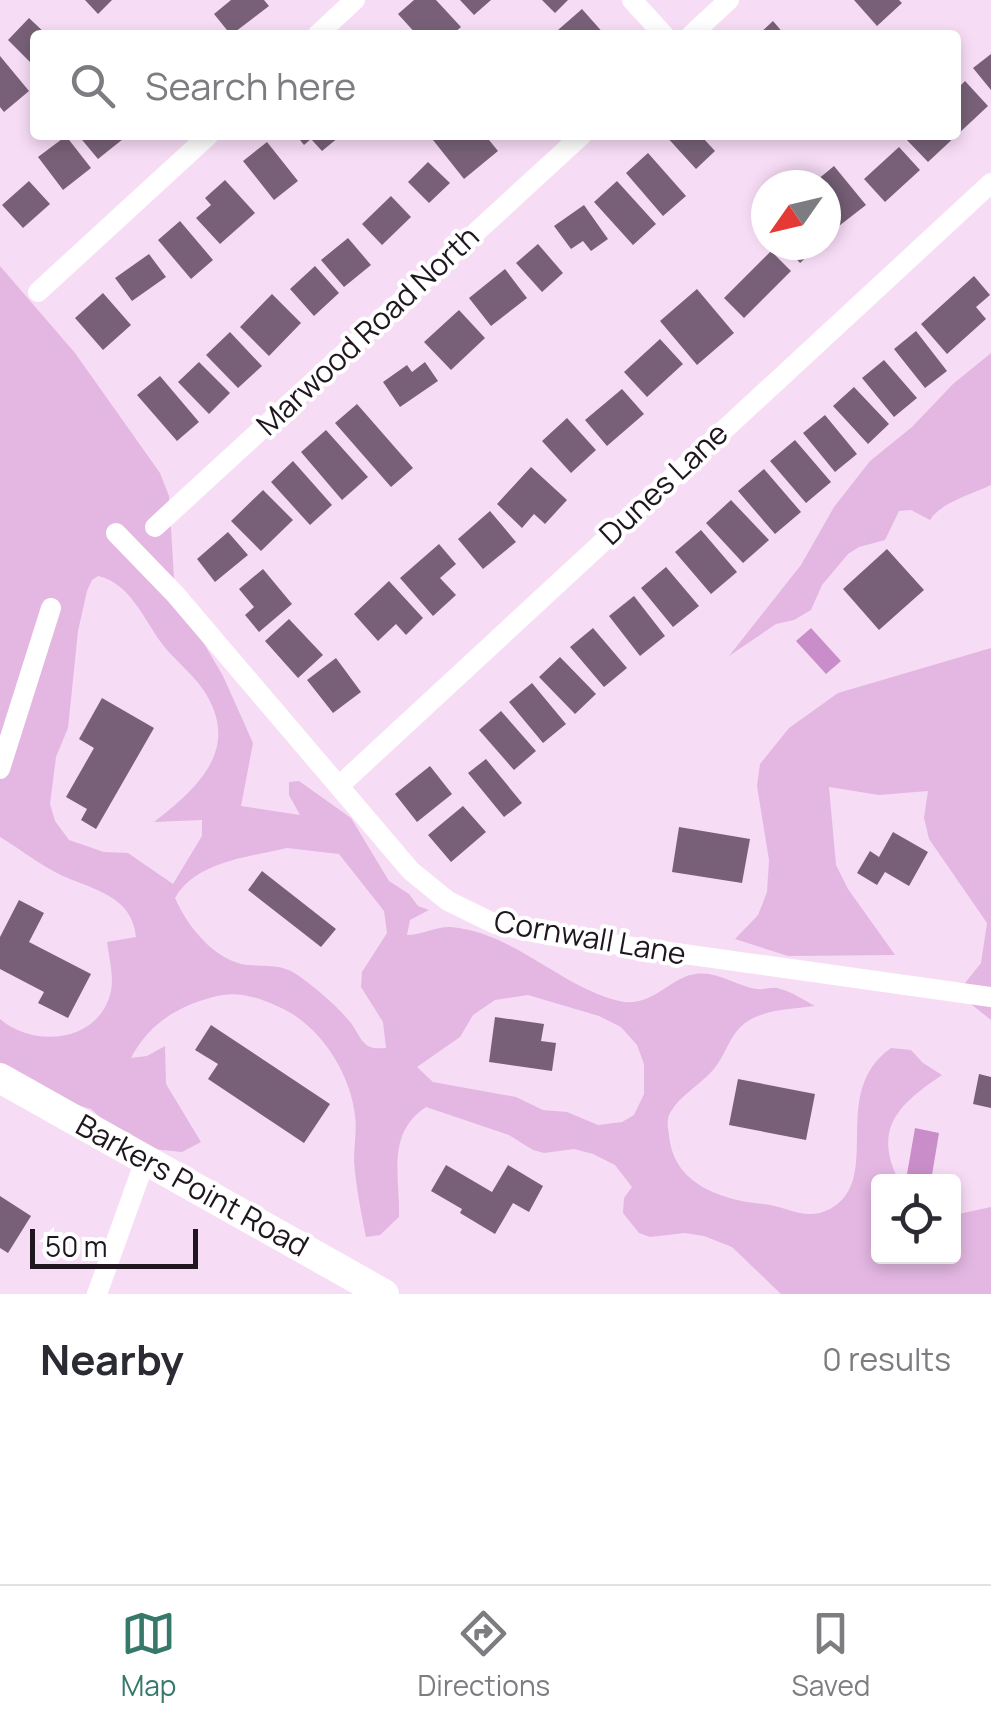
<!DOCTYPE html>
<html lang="en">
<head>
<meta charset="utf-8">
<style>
  :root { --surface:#fff; --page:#f2f2f3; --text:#2b2b33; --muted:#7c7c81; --line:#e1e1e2; --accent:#36796a }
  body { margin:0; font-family:Manrope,sans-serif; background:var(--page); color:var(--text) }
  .controls { position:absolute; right:30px; bottom:30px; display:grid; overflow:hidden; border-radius:10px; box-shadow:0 5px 15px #0003 }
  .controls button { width:90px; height:90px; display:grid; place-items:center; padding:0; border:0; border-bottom:2px solid var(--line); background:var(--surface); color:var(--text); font:50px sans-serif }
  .compass { position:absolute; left:751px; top:170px; width:90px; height:90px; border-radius:50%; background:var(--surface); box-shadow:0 5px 15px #0003; rotate:236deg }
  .scale { position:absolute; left:30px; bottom:25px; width:168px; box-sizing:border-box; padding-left:10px; border:5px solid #1f161f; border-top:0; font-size:28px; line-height:35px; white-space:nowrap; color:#1f161f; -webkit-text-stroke:8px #fff; paint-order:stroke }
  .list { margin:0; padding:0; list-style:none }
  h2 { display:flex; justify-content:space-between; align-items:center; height:130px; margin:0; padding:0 40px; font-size:42px }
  h2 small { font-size:32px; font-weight:400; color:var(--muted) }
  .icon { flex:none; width:55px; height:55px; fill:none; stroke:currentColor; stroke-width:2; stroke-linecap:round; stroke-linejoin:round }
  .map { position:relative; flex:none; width:991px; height:1294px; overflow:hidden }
  .search { position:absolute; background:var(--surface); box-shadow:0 5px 15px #0003; left:30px; right:30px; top:30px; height:110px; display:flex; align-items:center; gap:25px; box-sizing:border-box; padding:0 35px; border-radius:10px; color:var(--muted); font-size:38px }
  .sheet { height:290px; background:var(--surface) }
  nav { display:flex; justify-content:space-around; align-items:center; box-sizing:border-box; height:140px; border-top:2px solid var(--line); background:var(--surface); font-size:28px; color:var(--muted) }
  nav a { display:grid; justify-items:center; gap:5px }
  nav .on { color:var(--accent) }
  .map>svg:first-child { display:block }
  .green { fill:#e3b7e2; fill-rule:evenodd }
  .water { fill:#c98ec9 }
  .building { fill:#786178 }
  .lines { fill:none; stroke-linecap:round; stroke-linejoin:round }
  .street { stroke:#fff; stroke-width:20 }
  .secondary { stroke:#fff; stroke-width:30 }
  .labels { text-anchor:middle; stroke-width:8; stroke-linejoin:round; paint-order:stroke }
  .street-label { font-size:30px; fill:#1f161f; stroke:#fff }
</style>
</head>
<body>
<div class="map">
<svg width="991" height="1294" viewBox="0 0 991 1294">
  <rect width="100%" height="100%" fill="#f7dcf6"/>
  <path class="green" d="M0,266L75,353L160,473L169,496L175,594L223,676L253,743L241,806L300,815L289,795V782L299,781L351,818L389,881L409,894L418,906L429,910L410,920L407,935C422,935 437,926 451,927C515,933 559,986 619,1001C649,1008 665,983 690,975C714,968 735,986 757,989C765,990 773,986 780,989C792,992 804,1000 815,1006C793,1009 767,1009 748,1021C729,1033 727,1054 713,1070C700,1085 680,1095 670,1113C666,1121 668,1127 669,1135C673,1184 721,1200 763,1204C787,1206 805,1222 830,1209C885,1179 827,1093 891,1048L911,1050L923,1063L942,1075C899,1104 872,1128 899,1181L878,1182V1256H954V1215L991,1207V1294H781L732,1247L704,1236L685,1233L650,1237L639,1233L623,1213L624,1198L632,1187L615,1165L593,1154L574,1149L544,1153L533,1150L509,1135L426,1107C386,1134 400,1174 399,1217L380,1235L366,1237C361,1212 356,1187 354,1161C354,1146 357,1130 355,1115C350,1072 319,1024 279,1007C257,997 237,990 213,997C176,1007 149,1024 131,1058L147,1056L165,1046L166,1084L201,1142L182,1152L153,1149L123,1139L91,1109L0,1082V1019C35,1049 100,1042 111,991C114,975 109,958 107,942L136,937C132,895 93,890 61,875C40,865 20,849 0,837ZM98,576C129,583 143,617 160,641C172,658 190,671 202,688C243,747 199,787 154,822L202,820V836L173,884L128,853L104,852L69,840L55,821L50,804L56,757L68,728L78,631L87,591L92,580ZM287,848L339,854L384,911L387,933L362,972L361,987L383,1022L386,1048C381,1048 375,1049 370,1047C361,1043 357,1031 351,1023C336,1005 317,989 299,976C281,963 267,967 247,965C215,961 187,926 175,898C196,861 250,857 287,848ZM528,995L599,1016L621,1027L637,1045L644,1064V1094L634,1115L622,1122L598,1125L567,1112L543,1110L516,1097L433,1082L417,1067L460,1037L473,1015L495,1000Z
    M991,353V485C972,494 940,503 930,520L911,510L899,511L885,540L859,547L848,554L822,585L811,610L794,620L776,624L729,656L801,565L834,507L870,461L912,427L953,384Z
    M991,648V1020L957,993L981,963L987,923L929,839L924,818L928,791L879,795L829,787L836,865L848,889L895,955L788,956L735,939L758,915L767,892L769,860L757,786L760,764L789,728L838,693Z"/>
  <path class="water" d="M811,628L841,661L826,674L796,641Z
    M915,1128L939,1133L931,1181L906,1180Z"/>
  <path class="building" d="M85,0H112L98,14Z
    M231,0H264L269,6L231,35L214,14Z
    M414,0H436L461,27L452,35H417L398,14Z
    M460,0H491L474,15Z
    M542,0H568L555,13Z
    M854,0H899L902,3L877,26Z
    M582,9L605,35H562L558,30Z
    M29,18L47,35H35V67L8,40Z
    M773,21L785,35H758Z
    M991,54V90L973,68Z
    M0,56L29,91L4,112L0,107Z
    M965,81L988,106L928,162L905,138L909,135H956V90Z
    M78,135H128L98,159Z
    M296,135H337L339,137L322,151L311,139L304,145Z
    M439,135H485L498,151L464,179L433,140Z
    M665,135H708L704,139L715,151L696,169Z
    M66,136L91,168L63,190L38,157Z
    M267,142L298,181L274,200L243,161Z
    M899,147L920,170L885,202L864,179Z
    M648,153L686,196L663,216L626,173Z
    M428,162L450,183L429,203L408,182Z
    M834,166L866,205L835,229L826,218V185H811Z
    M225,180L255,213L220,244L196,218L211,205L205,198Z
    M29,181L50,204L23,228L2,205Z
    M617,181L656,224L633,245L594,202Z
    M391,196L411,217L382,245L362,224Z
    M584,205L608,239L591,251L583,241L571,249L554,226Z
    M180,221L213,260L191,279L158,240Z
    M348,238L371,265L344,287L321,260Z
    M538,244L563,273L542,292L516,263Z
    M784,245H820L800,263Z
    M771,251L791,271L744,318L724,298Z
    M149,254L166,277L132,301L115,278Z
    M315,266L339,293L314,316L290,289Z
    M505,269L527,298L491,326L469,298Z
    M974,276L990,295L976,307L986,319L947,354L921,324Z
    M697,289L734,333L697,365L660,321Z
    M103,293L131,325L103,350L75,318Z
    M272,294L301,323L269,356L240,327Z
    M459,310L485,338L451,370L424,342Z
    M916,331L947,371L925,388L894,349Z
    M230,332L262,366L238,388L206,355Z
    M660,339L683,364L647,397L624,372Z
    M884,360L917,398L894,417L862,378Z
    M199,362L230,393L209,414L178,382Z
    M425,362L438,381L400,407L383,382L407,365L412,372Z
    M160,376L199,422L177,441L137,395Z
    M854,387L889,424L868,444L833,406Z
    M622,389L644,414L607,446L585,420Z
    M357,404L413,468L391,487L335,423Z
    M825,415L857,454L835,472L803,433Z
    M567,418L596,450L571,473L542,441Z
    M326,430L368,477L342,500L301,452Z
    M795,440L831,482L806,503L770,461Z
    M293,461L332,505L310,525L271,482Z
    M531,467L567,500L545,524L534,514L522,528L497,504Z
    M764,469L801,512L775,534L738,491Z
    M263,490L293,520L261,551L231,521Z
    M731,500L769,540L743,563L706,523Z
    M490,511L516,542L483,569L458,539Z
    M701,530L737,572L711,594L675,552Z
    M228,532L248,555L215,582L197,559Z
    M439,544L456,564L440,578L456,595L433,616L400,578Z
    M887,549L924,590L879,630L843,589Z
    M666,567L699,606L673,627L641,588Z
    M263,569L292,604L259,632L245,615L254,607L239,589Z
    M389,581L423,618L406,635L396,624L378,641L354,614Z
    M634,596L665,636L640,656L609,616Z
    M289,619L323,655L298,678L265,641Z
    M593,628L627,668L604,687L570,647Z
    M560,657L596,694L575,714L539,677Z
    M336,658L361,692L333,713L307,680Z
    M532,683L566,724L543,743L509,702Z
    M102,698L154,728L96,829L81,820L87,809L66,797L94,748L79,739Z
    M501,711L536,751L514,770L479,730Z
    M486,759L522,803L504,817L468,773Z
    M430,766L452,794L417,822L395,794Z
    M463,806L486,832L451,862L428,835Z
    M679,827L750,839L742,883L672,872Z
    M893,832L928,852L909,886L885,872L877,885L857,873L870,851L879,857Z
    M262,871L336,929L321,947L248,890Z
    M19,900L44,913L29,942L91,974L68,1018L38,1003L44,992L0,969V937Z
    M495,1017L544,1024L541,1041L556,1043L552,1071L489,1062Z
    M211,1025L330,1104L304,1143L208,1079L218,1064L195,1050Z
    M979,1074L991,1077V1108L973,1104Z
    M738,1079L815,1094L806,1140L729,1125Z
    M446,1165L492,1192L508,1165L543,1186L529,1212L513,1203L495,1234L460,1213L462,1209L431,1191Z
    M0,1196L31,1216L8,1253L0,1248Z"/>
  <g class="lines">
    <path class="street" d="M632,0L664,35
      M317,35L355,0
      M691,35L729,0
      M38,292L209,135
      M155,527L582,135
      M116,533L175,594L411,871L448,901L495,924L548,935L991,997
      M0,769L51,608
      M339,786L991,183
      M97,1294L146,1158"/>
    <path class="secondary" d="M0,1078L384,1294"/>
  </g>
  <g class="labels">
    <g class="street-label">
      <text transform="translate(368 331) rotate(-43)" y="10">Marwood Road North</text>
      <text transform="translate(664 484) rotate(-43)" y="10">Dunes Lane</text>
      <text transform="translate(590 938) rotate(10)" y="10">Cornwall Lane</text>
      <text transform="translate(192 1186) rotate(29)" y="10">Barkers Point Road</text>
    </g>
  </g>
</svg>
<div class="controls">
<button><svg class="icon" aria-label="locate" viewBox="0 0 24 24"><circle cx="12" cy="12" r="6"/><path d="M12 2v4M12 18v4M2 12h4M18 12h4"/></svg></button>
</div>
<svg class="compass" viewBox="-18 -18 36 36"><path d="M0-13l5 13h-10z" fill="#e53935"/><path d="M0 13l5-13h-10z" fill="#7c7c81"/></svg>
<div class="scale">50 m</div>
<div class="search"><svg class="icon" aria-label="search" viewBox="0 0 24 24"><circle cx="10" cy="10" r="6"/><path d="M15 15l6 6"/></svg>Search here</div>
</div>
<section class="sheet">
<h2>Nearby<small>0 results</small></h2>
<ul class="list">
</ul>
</section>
<nav>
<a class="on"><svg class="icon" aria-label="map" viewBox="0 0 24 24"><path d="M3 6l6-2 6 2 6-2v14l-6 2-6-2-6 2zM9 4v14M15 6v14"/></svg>Map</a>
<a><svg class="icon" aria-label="directions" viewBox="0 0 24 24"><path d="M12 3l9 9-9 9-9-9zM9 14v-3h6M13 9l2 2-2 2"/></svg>Directions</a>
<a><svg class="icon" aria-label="saved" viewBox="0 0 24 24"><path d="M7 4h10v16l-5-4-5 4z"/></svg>Saved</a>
</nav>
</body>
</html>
